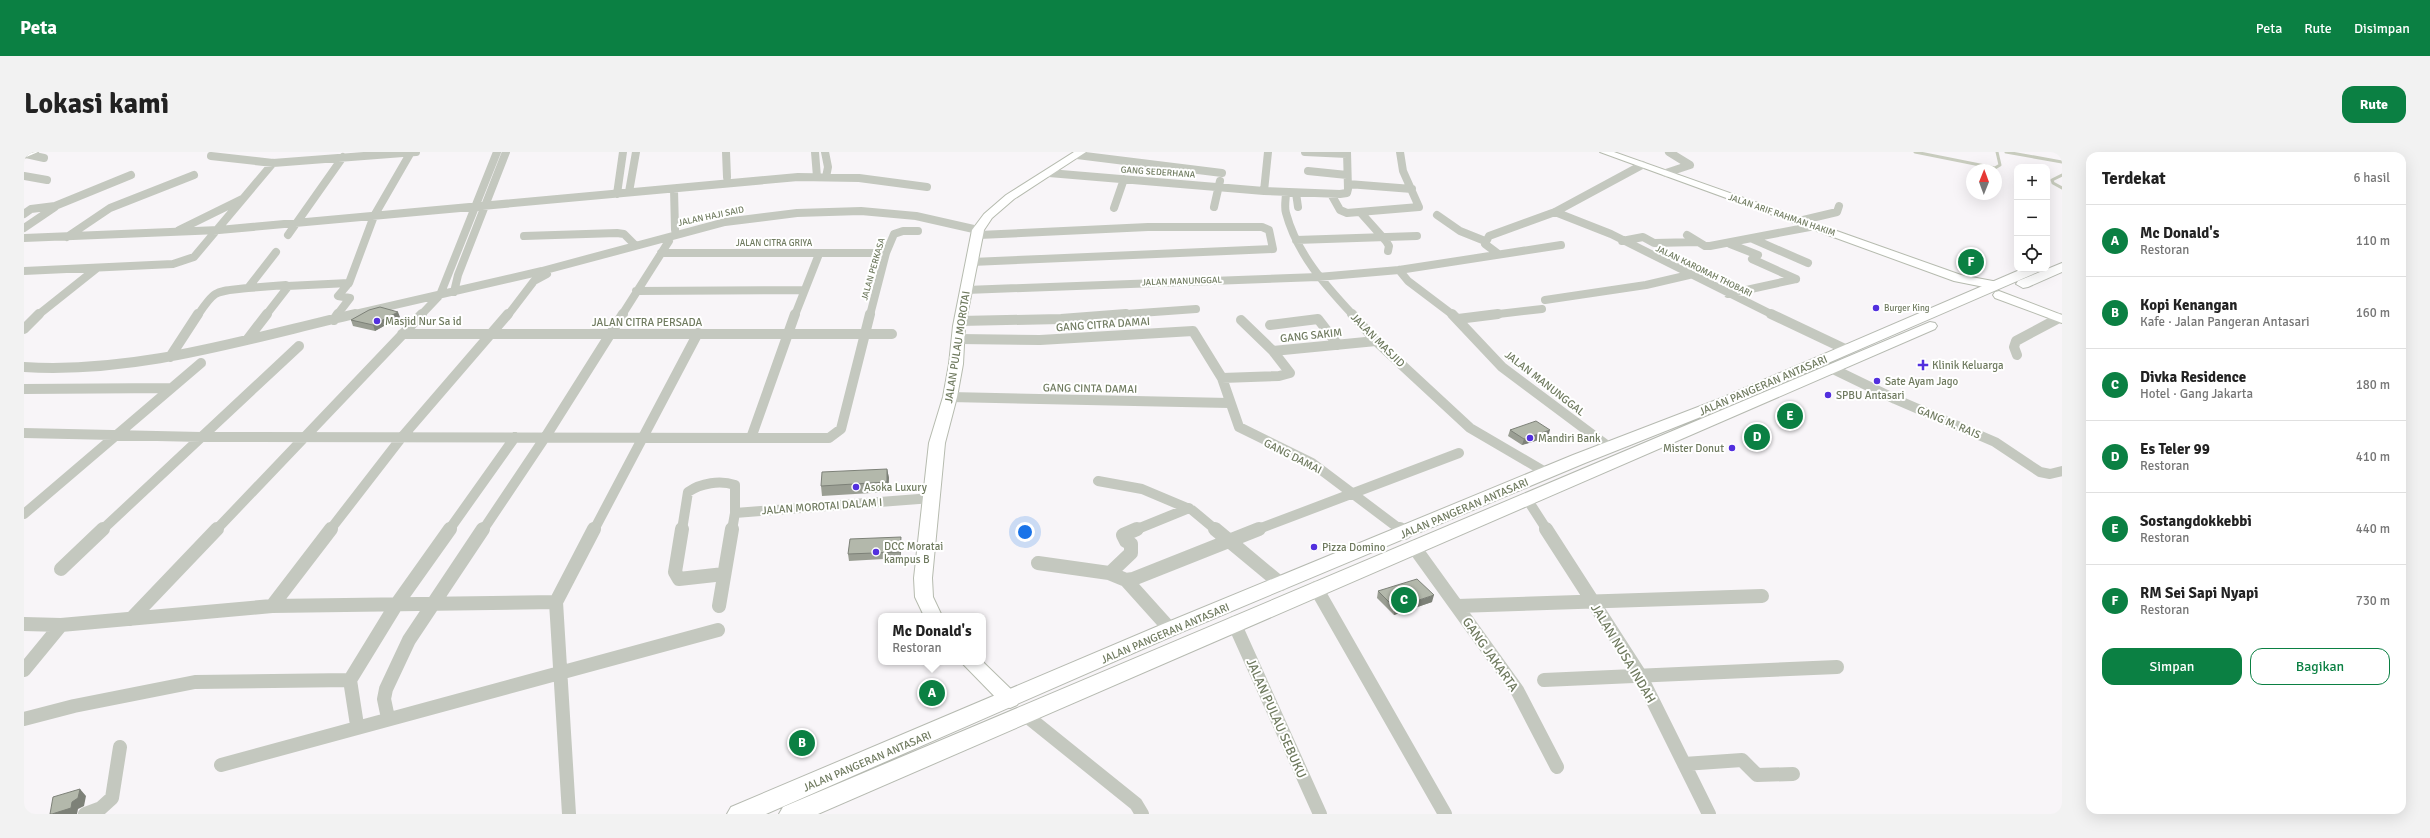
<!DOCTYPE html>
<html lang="id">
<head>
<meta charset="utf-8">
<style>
  :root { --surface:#fff; --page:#f2f2f2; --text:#222; --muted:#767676; --line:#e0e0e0; --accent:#0b8043 }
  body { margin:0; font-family:Signika,sans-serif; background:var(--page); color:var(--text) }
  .controls { position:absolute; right:12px; top:12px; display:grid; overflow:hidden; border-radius:8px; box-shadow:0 4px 16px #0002 }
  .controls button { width:36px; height:36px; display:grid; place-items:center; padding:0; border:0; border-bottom:1px solid var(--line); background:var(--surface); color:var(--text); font:20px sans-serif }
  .compass { position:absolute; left:1942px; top:12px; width:36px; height:36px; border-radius:50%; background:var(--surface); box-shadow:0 4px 16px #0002; rotate:1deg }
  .you { position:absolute; left:1001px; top:380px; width:14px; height:14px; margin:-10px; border:3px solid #fff; border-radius:50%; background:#1a73e8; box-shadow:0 0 0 6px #1a73e833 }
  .badge { display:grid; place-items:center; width:26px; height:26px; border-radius:50%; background:var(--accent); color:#fff; font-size:13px; font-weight:700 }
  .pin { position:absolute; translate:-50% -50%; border:2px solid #fff; box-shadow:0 1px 4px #0006 }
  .popup { position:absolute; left:854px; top:461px; width:108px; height:52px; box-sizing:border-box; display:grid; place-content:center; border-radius:8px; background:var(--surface); filter:drop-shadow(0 1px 3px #0005); font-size:13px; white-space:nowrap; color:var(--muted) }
  .popup b { font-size:15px; color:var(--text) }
  .popup::after { content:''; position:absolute; left:50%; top:100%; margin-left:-8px; border:8px solid transparent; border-top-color:var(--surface) }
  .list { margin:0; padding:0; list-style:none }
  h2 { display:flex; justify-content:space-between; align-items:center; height:52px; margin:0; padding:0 16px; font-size:17px }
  h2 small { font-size:13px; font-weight:400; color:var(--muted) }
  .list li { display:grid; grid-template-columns:26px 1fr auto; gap:12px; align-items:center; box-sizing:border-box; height:72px; padding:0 16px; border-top:1px solid var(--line) }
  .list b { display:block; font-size:15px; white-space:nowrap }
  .list p { margin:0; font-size:13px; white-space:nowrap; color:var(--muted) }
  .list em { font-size:13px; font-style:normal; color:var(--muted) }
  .actions { display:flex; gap:8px; padding:12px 16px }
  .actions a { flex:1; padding:9px 0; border:1px solid var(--accent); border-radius:12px; text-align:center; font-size:14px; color:var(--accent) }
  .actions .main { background:var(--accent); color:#fff }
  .icon { flex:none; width:22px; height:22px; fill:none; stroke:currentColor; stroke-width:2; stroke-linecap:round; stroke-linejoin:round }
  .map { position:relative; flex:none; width:2038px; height:662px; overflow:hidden; border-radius:12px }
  header { display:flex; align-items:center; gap:24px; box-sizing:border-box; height:56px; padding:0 20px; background:var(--accent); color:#fff }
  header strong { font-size:19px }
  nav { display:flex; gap:22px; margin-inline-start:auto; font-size:14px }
  .intro { display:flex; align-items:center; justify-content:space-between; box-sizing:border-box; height:96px; padding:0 24px }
  h1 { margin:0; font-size:28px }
  .button { padding:10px 18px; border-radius:12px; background:var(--accent); color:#fff; font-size:14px; font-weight:700 }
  main { display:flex; gap:24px; padding:0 24px }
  aside { flex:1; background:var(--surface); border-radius:12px; box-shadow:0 4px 16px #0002 }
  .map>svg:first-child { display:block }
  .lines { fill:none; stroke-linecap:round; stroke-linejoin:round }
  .stream { stroke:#c8ccbe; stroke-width:3 }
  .secondary-casing { stroke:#b6bbaf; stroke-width:2 }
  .primary-casing { stroke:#b6bab1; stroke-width:2 }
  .street-far2 { stroke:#c4c8bf; stroke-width:8 }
  .street-far1 { stroke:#c4c8bf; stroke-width:10 }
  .street { stroke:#c4c8bf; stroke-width:14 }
  .secondary { fill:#fff; fill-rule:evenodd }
  .primary { fill:#fff; fill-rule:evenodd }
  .wall { fill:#9a9e93 }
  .shaded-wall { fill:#7d8178 }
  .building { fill:#b3b8ab; stroke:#7d8178 }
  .poi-dot { fill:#522fde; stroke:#fff; stroke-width:1.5 }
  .labels { text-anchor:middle; stroke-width:4; stroke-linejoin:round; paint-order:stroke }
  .far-street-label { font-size:9px; fill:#6f7a5f; stroke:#fff }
  .far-poi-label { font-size:9px; fill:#6f7a5f; stroke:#fff; text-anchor:start }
  .poi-label { font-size:11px; fill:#6f7a5f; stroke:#fff; text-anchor:start }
  .street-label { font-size:11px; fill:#6f7a5f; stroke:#fff }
  .near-street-label { font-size:13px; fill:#6f7a5f; stroke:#fff }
</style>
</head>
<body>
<header>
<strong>Peta</strong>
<nav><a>Peta</a><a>Rute</a><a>Disimpan</a></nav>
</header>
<div class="intro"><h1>Lokasi kami</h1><a class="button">Rute</a></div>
<main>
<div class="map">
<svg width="2038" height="662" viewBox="0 0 2038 662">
  <rect width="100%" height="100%" fill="#f8f5f8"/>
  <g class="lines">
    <path class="stream" d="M1891,0L1971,16L1976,13L1973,0
      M1982,0L2038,10
      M2038,23L2028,28L2029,31L2038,36"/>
    <g class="secondary-casing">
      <path id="secondary" d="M0,0H14L0,6Z
        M1050,0H1062L990,47L968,66L960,78L941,174L939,212L933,245L921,291L908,426L909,445L918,464H900L891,445L890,426L905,291L919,245L925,212L929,174L948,78L960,62L982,43Z
        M1576,0H1590L1937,123L1974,130L1976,133L1970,137L1930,129Z
        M1975,139L2038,163V171L1971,146L1969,143L1971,140Z
        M937,510H959L993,543L996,548L993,553L986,556L979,553Z"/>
    </g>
    <g class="primary-casing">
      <path id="primary" d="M2038,111V120L2004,135L1999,136L1992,132L1994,129Z
        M1998,117H2016L2014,120L1712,251L1561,311L1153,482L742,662H703L707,655L1139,472L1549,303L1700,245Z
        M1906,170L1911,171L1913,174L1911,177L794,662H755L759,655Z"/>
    </g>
    <path class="street-far2" d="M702,0L703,25
      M791,0L793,25
      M801,0L804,15L802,25
      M1281,0L1323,2
      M2,2L20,6
      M1053,3L1198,21
      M187,4L249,11L392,0
      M1284,19L1323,23
      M1025,21L1240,39L1316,42L1323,41L1324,37L1323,0
      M1642,21L1666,13L1645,0
      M0,24L23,28
      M1324,32L1388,37
      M650,37L651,78
      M1240,39L1244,0
      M605,40L612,0
      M1262,40C1262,47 1260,55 1262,61C1273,102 1301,133 1329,163
      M1272,41L1274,55
      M593,42L599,0
      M1307,42L1316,58L1323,61L1395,55L1379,19L1376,0
      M1190,55L1196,29
      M1090,56L1100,27
      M1531,60L1587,82L1749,163
      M1337,61L1362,89L1365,94L1364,99
      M0,62L7,57L31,54L107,23
      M1413,63L1436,79L1461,89
      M1775,69L1813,60L1815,54
      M0,76L31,55
      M155,78L218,47
      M264,83L319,5
      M1663,83L1681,94H1686L1791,74
      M500,84L593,81L600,82L611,93
      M43,85L86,56L170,23
      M0,86L195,78L774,25L835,26L903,35
      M1729,87L1784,111
      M1272,88L1393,84
      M1598,89L1619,85L1630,91L1674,90
      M1706,92L1734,103L1728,107L1772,127
      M637,101H862
      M1473,101L1461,92L1465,84L1531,60L1618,13
      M948,110L1249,97L1245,78L1238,75H1124L955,83
      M1375,118L1384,129L1429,163
      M0,119L149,112L170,105L249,11
      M325,131L350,64L387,0
      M263,134L325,131L314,144L326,146L313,163
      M942,138L1294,125L1375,118L1537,93
      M612,139L780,138
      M430,140L434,123L482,0
      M1704,142L1772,127
      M1521,148L1622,133L1665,123
      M14,163L73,116
      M174,163C192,136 192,140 224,136
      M242,163L263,136L262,133L224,136L252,100
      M327,163L518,119L701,70L773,61L837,59L892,64L954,78
      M397,163L416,143L473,0
      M484,163L510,129L523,122
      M598,163L645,89
      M771,163L795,102
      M846,163L862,101L870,82L879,79H894
      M1088,163L1172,157
      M1466,163L1518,157"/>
    <path class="street-far1" d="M1328,162L1352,189L1446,276L1523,321
      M1428,162L1478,215L1585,295
      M1747,162L1821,197
      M1434,167L1474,162
      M310,168L314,162
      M1217,168L1249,199
      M936,169L1037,167L1102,162
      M1246,173L1294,167L1314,193
      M0,177L15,162
      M378,182H868
      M935,187L1016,188L1169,179L1198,226L1215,275L1288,311L1377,378
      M223,188L243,162
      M1993,203L1990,195L1992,189L2035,166
      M146,205L174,162
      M0,215C113,222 222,187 331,162
      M1809,217L1871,247L1971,290L2016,320L2026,322L2038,319
      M1198,226L1255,224L1266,221L1249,199L1352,189
      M0,237L147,236
      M926,245L1205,251
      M0,281L177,285L805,286L817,277L846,162
      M727,286L771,162
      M1074,329L1118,337L1168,358L1192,378
      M1503,347L1523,378
      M711,361L908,346
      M0,362L177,211
      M78,378L275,194
      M192,378L398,162
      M306,378L378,285L484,162
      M425,378L491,285
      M459,378L522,284L599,162
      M570,378L674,181
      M658,378L664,340C677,331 696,328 711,333V361L708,378
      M1111,378L1165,356
      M1232,378L1435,301"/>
    <path class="street" d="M658,377L651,420L655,427L700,422
      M1191,377L1257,432
      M1376,377L1381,381
      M1522,377L1616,523L1685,662
      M1390,395L1493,538L1533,615
      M1014,411L1085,421L1102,428L1109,427L1235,377
      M37,417L79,377
      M1086,421L1107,401V392L1102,389L1099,383L1113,377
      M1102,428L1146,477
      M1292,436L1421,662
      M248,454L307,377
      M695,454L708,377
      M1433,454L1738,444
      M107,467L193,377
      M1210,471L1296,662
      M0,472L37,473L248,454L532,450
      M0,518L37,473
      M1520,528L1813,515
      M999,561L1112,652L1118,662
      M364,566L360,547L362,537L385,488L459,377
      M0,567L50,554L171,530L326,528
      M333,573L326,528L372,453L426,377
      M1660,612L1718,608L1733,623L1769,622
      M197,613L694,478
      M61,662L77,656L88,646L96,595
      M545,662L532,450L570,377"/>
    <use href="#secondary" class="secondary"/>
    <use href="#primary" class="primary"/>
  </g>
  <path class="wall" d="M376,165L351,179L329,174L327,168Z
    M1486,278L1524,285L1498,293L1484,284Z
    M863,317L865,326L864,340L798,344L797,334Z
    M877,392V406L825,409L824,402Z
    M1354,439L1408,450L1370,463L1353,446Z
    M899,535L919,547L906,551L899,538Z"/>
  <path class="shaded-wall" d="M374,160L376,165L351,179L349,173Z
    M1526,278L1524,285L1498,293L1500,287Z
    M863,317L865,326L864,340L863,330Z
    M877,385V406L876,400Z
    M1410,443L1408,450L1370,463L1371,456Z
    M919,543V547L906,551L905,548Z
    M56,637L62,644L60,654L54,657L53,662H28L48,650Z"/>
  <path class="building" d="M356,155L374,160L349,173L327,168L345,158Z
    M1512,269L1526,278L1500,287L1486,278Z
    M863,317V330L797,334L798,320Z
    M877,385L876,400L824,402L826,387Z
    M1393,427L1410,443L1371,456L1354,439Z
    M912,531L919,543L905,548L899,535Z
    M56,637L54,646L48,650L47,656L28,662H26L29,645Z"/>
  <g class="poi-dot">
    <circle cx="1852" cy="156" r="4"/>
    <circle cx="353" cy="169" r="4"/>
    <path d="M1897 207h4v4h4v4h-4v4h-4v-4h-4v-4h4z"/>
    <circle cx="1853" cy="229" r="4"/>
    <circle cx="1804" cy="243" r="4"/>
    <circle cx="1506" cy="286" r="4"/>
    <circle cx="1708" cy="296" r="4"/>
    <circle cx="832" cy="335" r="4"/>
    <circle cx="1290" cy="395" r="4"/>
    <circle cx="852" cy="400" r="4"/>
  </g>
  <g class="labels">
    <g class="far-street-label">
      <text transform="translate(1134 20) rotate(4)" y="3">GANG SEDERHANA</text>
      <text transform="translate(1758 63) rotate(19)" y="3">JALAN ARIF RAHMAN HAKIM</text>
      <text transform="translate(687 64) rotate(-12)" y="3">JALAN HAJI SAID</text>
      <text x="750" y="94">JALAN CITRA GRIYA</text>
      <text transform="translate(849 117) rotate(-74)" y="3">JALAN PERKASA</text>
      <text transform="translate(1680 119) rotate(26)" y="3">JALAN KAROMAH THOBARI</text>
      <text transform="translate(1158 129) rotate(-2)" y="3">JALAN MANUNGGAL</text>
    </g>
    <g class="far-poi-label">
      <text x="1860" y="159">Burger King</text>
    </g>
    <g class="poi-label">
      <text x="361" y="173">Masjid Nur Sa id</text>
      <text x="1908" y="217">Klinik Keluarga</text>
      <text x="1861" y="233">Sate Ayam Jago</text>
      <text x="1812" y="247">SPBU Antasari</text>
      <text x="1514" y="290">Mandiri Bank</text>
      <text x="1700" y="300" text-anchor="end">Mister Donut</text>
      <text x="840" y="339">Asoka Luxury</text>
      <text x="860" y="398">DCC Moratai<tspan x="860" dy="13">kampus B</tspan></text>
      <text x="1298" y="399">Pizza Domino</text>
    </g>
    <g class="street-label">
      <text x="623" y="174">JALAN CITRA PERSADA</text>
      <text transform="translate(1079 172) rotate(-4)" y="4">GANG CITRA DAMAI</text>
      <text transform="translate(1287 183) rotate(-6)" y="4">GANG SAKIM</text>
      <text transform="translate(1354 188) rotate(45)" y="4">JALAN MASJID</text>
      <text transform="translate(933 195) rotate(-81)" y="4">JALAN PULAU MOROTAI</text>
      <text transform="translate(1521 231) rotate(38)" y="4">JALAN MANUNGGAL</text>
      <text transform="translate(1739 233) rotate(-23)" y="4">JALAN PANGERAN ANTASARI</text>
      <text transform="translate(1066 236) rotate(1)" y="4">GANG CINTA DAMAI</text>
      <text transform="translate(1925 270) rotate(23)" y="4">GANG M. RAIS</text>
      <text transform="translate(1269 304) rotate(27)" y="4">GANG DAMAI</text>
      <text transform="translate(798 354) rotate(-4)" y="4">JALAN MOROTAI DALAM I</text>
      <text transform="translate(1440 356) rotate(-23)" y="4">JALAN PANGERAN ANTASARI</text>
      <text transform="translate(1141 481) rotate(-23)" y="4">JALAN PANGERAN ANTASARI</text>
      <text transform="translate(843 609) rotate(-23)" y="4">JALAN PANGERAN ANTASARI</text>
    </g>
    <g class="near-street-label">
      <text transform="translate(1600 501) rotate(59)" y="5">JALAN NUSA INDAH</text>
      <text transform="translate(1467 502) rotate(55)" y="5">GANG JAKARTA</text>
      <text transform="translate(1253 566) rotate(66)" y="5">JALAN PULAU SEBUKU</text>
    </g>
  </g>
</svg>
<div class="controls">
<button>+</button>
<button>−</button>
<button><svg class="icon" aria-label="locate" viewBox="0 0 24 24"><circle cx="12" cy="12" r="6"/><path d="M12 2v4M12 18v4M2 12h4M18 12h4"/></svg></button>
</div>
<svg class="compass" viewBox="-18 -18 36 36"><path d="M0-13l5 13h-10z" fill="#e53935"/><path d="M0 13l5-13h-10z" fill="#767676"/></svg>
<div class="you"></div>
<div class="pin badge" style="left:908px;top:541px">A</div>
<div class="popup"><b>Mc Donald's</b>Restoran</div>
<div class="pin badge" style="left:778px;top:591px">B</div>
<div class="pin badge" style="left:1380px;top:448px">C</div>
<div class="pin badge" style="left:1733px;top:285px">D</div>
<div class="pin badge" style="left:1766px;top:264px">E</div>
<div class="pin badge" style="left:1947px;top:110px">F</div>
</div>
<aside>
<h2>Terdekat<small>6 hasil</small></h2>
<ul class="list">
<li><span class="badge">A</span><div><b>Mc Donald's</b><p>Restoran</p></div><em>110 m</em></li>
<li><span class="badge">B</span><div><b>Kopi Kenangan</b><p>Kafe · Jalan Pangeran Antasari</p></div><em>160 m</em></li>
<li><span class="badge">C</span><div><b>Divka Residence</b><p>Hotel · Gang Jakarta</p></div><em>180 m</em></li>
<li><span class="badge">D</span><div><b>Es Teler 99</b><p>Restoran</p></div><em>410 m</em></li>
<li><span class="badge">E</span><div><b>Sostangdokkebbi</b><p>Restoran</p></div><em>440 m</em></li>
<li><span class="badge">F</span><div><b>RM Sei Sapi Nyapi</b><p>Restoran</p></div><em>730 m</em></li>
</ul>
<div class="actions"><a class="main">Simpan</a><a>Bagikan</a></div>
</aside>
</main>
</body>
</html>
